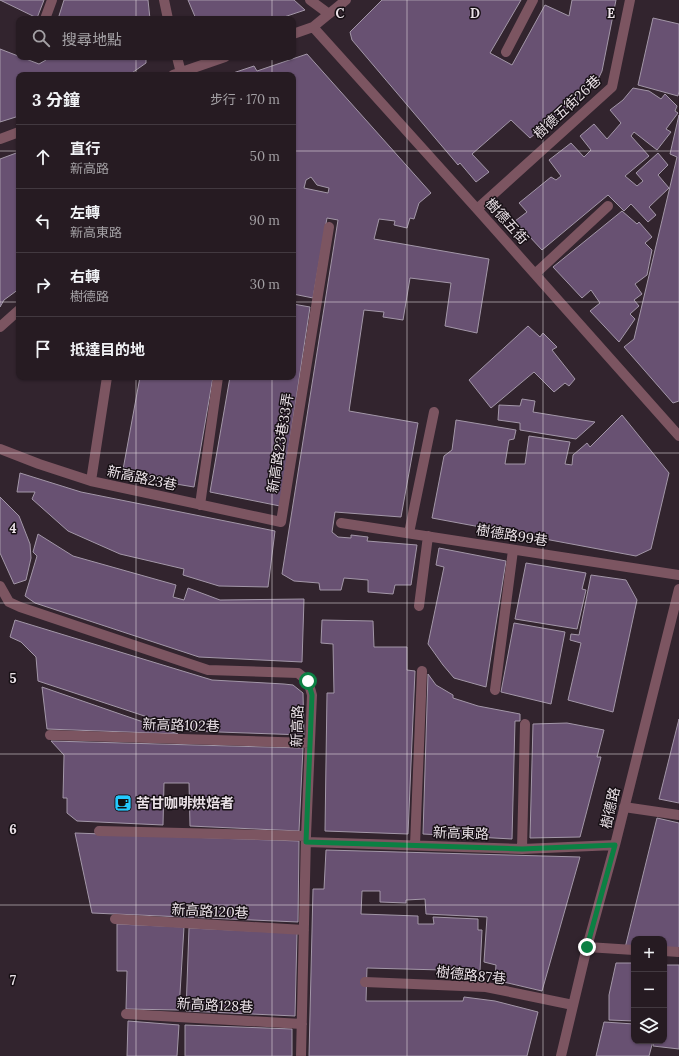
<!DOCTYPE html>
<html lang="zh-TW">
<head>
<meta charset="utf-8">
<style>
  :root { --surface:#261b22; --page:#32282f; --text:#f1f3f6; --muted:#a4a1a5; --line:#423940 }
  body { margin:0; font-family:Lora,"Noto Sans TC",serif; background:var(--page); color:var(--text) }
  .controls { position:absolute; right:12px; bottom:12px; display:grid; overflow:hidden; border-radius:8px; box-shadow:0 1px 3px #0004 }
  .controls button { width:36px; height:36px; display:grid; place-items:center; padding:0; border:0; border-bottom:1px solid var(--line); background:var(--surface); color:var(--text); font:20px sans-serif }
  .stop { position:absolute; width:12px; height:12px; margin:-9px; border:3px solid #0b8043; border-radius:50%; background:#fff }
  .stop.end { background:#0b8043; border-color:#fff; box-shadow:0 1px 4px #0008 }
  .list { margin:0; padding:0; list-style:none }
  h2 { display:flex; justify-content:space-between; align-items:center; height:52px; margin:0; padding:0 16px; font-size:17px }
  h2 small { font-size:13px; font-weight:400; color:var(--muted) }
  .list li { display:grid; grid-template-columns:26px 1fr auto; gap:12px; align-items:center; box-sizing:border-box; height:64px; padding:0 16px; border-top:1px solid var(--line) }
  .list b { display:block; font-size:15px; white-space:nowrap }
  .list p { margin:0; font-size:13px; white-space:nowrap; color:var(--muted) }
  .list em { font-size:13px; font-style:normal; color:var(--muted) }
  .icon { flex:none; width:22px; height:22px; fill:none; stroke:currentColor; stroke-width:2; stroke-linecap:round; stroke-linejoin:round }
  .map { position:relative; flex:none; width:679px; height:1056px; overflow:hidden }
  .search { position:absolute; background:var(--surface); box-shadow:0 1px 3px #0004; left:16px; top:16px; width:280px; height:44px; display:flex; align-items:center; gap:10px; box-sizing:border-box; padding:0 14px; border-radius:8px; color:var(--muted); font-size:15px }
  .panel { position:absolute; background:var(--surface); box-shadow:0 1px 3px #0004; left:16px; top:72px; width:280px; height:308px; border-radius:8px }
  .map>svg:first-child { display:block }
  .building { fill:#685172; stroke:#a397a8; fill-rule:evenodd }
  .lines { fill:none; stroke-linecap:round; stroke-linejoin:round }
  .minor { stroke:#7c5561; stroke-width:10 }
  .route { stroke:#0b8043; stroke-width:5 }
  .grid { fill:none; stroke:#eae1e7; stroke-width:1; stroke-opacity:0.55 }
  .labels { text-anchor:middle; stroke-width:3; stroke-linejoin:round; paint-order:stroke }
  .street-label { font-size:14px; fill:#eae1e7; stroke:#160f14 }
  .poi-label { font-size:14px; font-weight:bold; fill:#eae1e7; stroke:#160f14; text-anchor:start }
  .grid-label { font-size:13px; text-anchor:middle; font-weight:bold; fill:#eae1e7; stroke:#160f14; stroke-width:3; stroke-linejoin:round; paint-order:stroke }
</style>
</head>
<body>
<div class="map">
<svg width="679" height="1056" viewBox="0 0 679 1056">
  <rect width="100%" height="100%" fill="#32242e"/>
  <path class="building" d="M0,0H44L37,18Z
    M64,0H148L150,19H58Z
    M188,0H294L305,10L278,19H196Z
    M382,0H521L490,53L512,65L545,5L569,16L572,0H616L602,71L595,86L530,138L511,120L472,154L489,172L476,182L460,163L458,165L352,40L350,32Z
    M653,18L679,24V91L678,96L638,85Z
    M0,49L39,64L46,60L47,57H146V63L129,75H19V116L0,122Z
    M307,54L431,193L419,203L414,219L410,218L407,228L394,225L395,221L379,219L374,239L489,259L477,333L445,326L451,283L410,278L403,320L383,317L384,312L364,310L349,411L418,423L401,517L335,512L332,532L338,537L351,538V535L368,537L367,541L417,545L411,585H395L393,594L368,592V580L344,578L341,590H320L319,583L294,581L282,574L338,220L327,218L313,298L293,294V75H227L254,66L257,71ZM311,177L317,185L329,188L328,193L304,188L306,180Z
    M633,88L649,91L661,99L665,94L677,106L675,111L678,113L666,129L671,132L657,150L634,132L631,136L649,156L625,176L637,186L643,181L636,173L658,153L668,165L658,175L669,188L649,207L656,215L648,222L631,204L624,211L608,195L542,250L515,221L527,212L519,203L551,177L556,180L561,176L549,160L571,143L584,157L591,150L580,136L594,124L607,139L621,123L610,110L623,100Z
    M679,115V401L673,403L624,347L634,339L677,157L670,154Z
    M19,152V289L4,300L0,307V159Z
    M622,211L637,224L639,222L652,237L645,243L652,250L647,275L635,284L642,294L634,300L639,306L630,314L635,319L619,342L590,311L600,303L591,290L582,298L553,267Z
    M293,304L310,307L280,506L210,492L230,377H293Z
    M528,326L540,337L543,333L557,347L552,350L575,379L569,386L565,383L554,392L534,372L491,408L469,380Z
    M140,377H213L194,487L122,475Z
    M522,399L535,401L533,412L595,422L576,439L520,430V423L498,420L499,405L520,406Z
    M622,415L669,473L651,549L636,556L432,518L444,456L452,450L456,420L516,430L514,439L509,440L505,464H525L529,436L570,442L565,464L572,465L573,455L587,443L590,447Z
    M20,473L81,492L275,531L268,587L219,586L183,575L184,569L120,554L68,531L32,499L35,492H17Z
    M0,497L19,516L30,544L31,558L26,580L14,584L0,553Z
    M38,534L73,556L176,585L173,597L184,600L188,588L220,600L304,599L302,662L199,657L35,603L25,596L37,556L33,552Z
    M439,548L506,561L486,687L454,678L443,665L428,644L444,567L436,565Z
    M526,563L586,573L582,589L586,590L577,629L515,619Z
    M591,575L626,580L637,600L613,712L568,700L581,643L570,640L571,634L579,635Z
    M15,620L212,680L284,684L293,685L303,693L304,735L190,731L38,681L36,657L21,642L10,637Z
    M322,620L373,621L374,647H407V670L415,671L408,834L325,831L327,693H334L333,644L321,643Z
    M514,623L565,632L551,704L501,692Z
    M428,674L436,685L453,695V698L478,706L520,714V721H515L512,839L423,834Z
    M42,687L178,734L47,729Z
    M679,719V803L659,799Z
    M567,723L604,730L597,757H601L580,837L530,838L533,724Z
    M51,741L303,748L299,831L190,826L189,783H164L163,825L77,821L67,813V798H63L64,755Z
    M657,818L679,823V949L664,948V939H634V948H625Z
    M75,833L299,841L298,922L92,913Z
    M326,850L580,857L542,991L495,980L496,965L484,962L487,917L426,914L425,899L406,900V903L380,902V891H362L361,914L418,916V924H434L433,917L478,919V930H482L480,971L367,968L366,1001H463L464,997L495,1001L538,1012L527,1056H309L313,889H324Z
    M117,924L184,927L179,1010L126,1009L127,971H117Z
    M189,928L297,933L295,1016L186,1011Z
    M616,963H634V1021L609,1020V995Z
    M664,965H679V1049L653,1046L654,1041H664Z
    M128,1021L179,1025L177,1056H127Z
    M604,1022L634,1024V1041H653L649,1056H596Z
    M185,1025L292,1029V1056H185Z"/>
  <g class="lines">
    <path class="minor" d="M164,0L168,19
      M310,0L329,14
      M45,19L52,0
      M313,27L477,209L679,436
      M293,34L313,27L346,0
      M506,52L533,0
      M177,57L181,73
      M173,75L225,57
      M0,139L19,132
      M477,209L612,87L630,0
      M535,274L608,206
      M0,327L19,310
      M0,449L39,464L91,481L281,522L329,227
      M91,481L107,377
      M200,505L218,377
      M341,523L679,575
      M409,533L434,412
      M0,586L9,602L20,607L208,670L298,673L308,681L312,695L306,836L301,1056
      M419,606L428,536
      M495,690L513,550
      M50,735L310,743
      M624,807L679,815
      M99,831L306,836
      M306,842L522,849L615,845
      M415,845L422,671
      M522,849L525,724
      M115,919L304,930
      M587,947L634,950
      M664,951L679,952
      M365,982L486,987L573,1005
      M126,1014L302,1024
      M561,1056L587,947L615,845L679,589"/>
  </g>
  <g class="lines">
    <path class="route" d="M308,681L312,695L306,842L522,849L615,845L587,947"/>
  </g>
  <path class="grid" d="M136,0V19M272,0V19M407,0V1056M543,0V1056M136,57V75M272,57V75M0,151H19M293,151H679M0,302H19M293,302H679M136,377V1056M272,377V1056M0,453H679M0,603H679M0,754H679M0,905H679"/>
  <defs>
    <g id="cafe-square" transform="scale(0.9)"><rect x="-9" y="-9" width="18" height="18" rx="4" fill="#24c9fe" stroke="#160f14"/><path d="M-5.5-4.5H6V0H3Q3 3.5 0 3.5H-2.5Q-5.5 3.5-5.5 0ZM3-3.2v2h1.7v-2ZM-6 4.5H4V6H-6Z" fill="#111"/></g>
  </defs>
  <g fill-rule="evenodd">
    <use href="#cafe-square" x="123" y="803"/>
  </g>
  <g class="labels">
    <g class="street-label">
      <text transform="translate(567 107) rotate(-43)" y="5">樹德五街26巷</text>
      <text transform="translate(507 221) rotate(48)" y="5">樹德五街</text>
      <text transform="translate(280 443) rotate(-81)" y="5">新高路23巷33弄</text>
      <text transform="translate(142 478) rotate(12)" y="5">新高路23巷</text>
      <text transform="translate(512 535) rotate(9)" y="5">樹德路99巷</text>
      <text transform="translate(181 725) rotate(2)" y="5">新高路102巷</text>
      <text transform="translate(297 726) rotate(-88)" y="5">新高路</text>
      <text transform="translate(610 808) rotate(-77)" y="5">樹德路</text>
      <text transform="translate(461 833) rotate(2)" y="5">新高東路</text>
      <text transform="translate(210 911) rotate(3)" y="5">新高路120巷</text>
      <text transform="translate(471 975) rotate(6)" y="5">樹德路87巷</text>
      <text transform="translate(215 1005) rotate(3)" y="5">新高路128巷</text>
    </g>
    <g class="poi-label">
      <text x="136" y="808">苦甘咖啡烘焙者</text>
    </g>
  </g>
  <g class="grid-label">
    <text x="340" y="18">C</text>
    <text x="475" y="18">D</text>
    <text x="611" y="18">E</text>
    <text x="13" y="533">4</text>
    <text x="13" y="683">5</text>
    <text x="13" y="834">6</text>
    <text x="13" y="985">7</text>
  </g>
</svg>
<div class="controls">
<button>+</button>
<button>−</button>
<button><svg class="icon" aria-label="layers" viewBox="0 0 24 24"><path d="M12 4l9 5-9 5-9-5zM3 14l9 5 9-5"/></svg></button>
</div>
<div class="stop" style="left:308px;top:681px"></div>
<div class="stop end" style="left:587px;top:947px"></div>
<div class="search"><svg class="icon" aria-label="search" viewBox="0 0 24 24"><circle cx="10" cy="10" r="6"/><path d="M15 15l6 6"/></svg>搜尋地點</div>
<section class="panel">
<h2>3 分鐘<small>步行 · 170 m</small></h2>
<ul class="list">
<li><svg class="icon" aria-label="ahead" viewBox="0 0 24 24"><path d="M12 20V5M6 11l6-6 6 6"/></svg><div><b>直行</b><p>新高路</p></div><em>50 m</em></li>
<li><svg class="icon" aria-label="left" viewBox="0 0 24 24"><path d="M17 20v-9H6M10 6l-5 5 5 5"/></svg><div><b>左轉</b><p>新高東路</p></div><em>90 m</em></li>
<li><svg class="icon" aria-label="right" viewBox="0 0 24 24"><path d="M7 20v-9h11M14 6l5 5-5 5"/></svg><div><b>右轉</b><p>樹德路</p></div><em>30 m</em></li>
<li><svg class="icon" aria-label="arrive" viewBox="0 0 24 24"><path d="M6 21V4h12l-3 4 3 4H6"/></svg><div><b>抵達目的地</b></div></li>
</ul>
</section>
</div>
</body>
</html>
